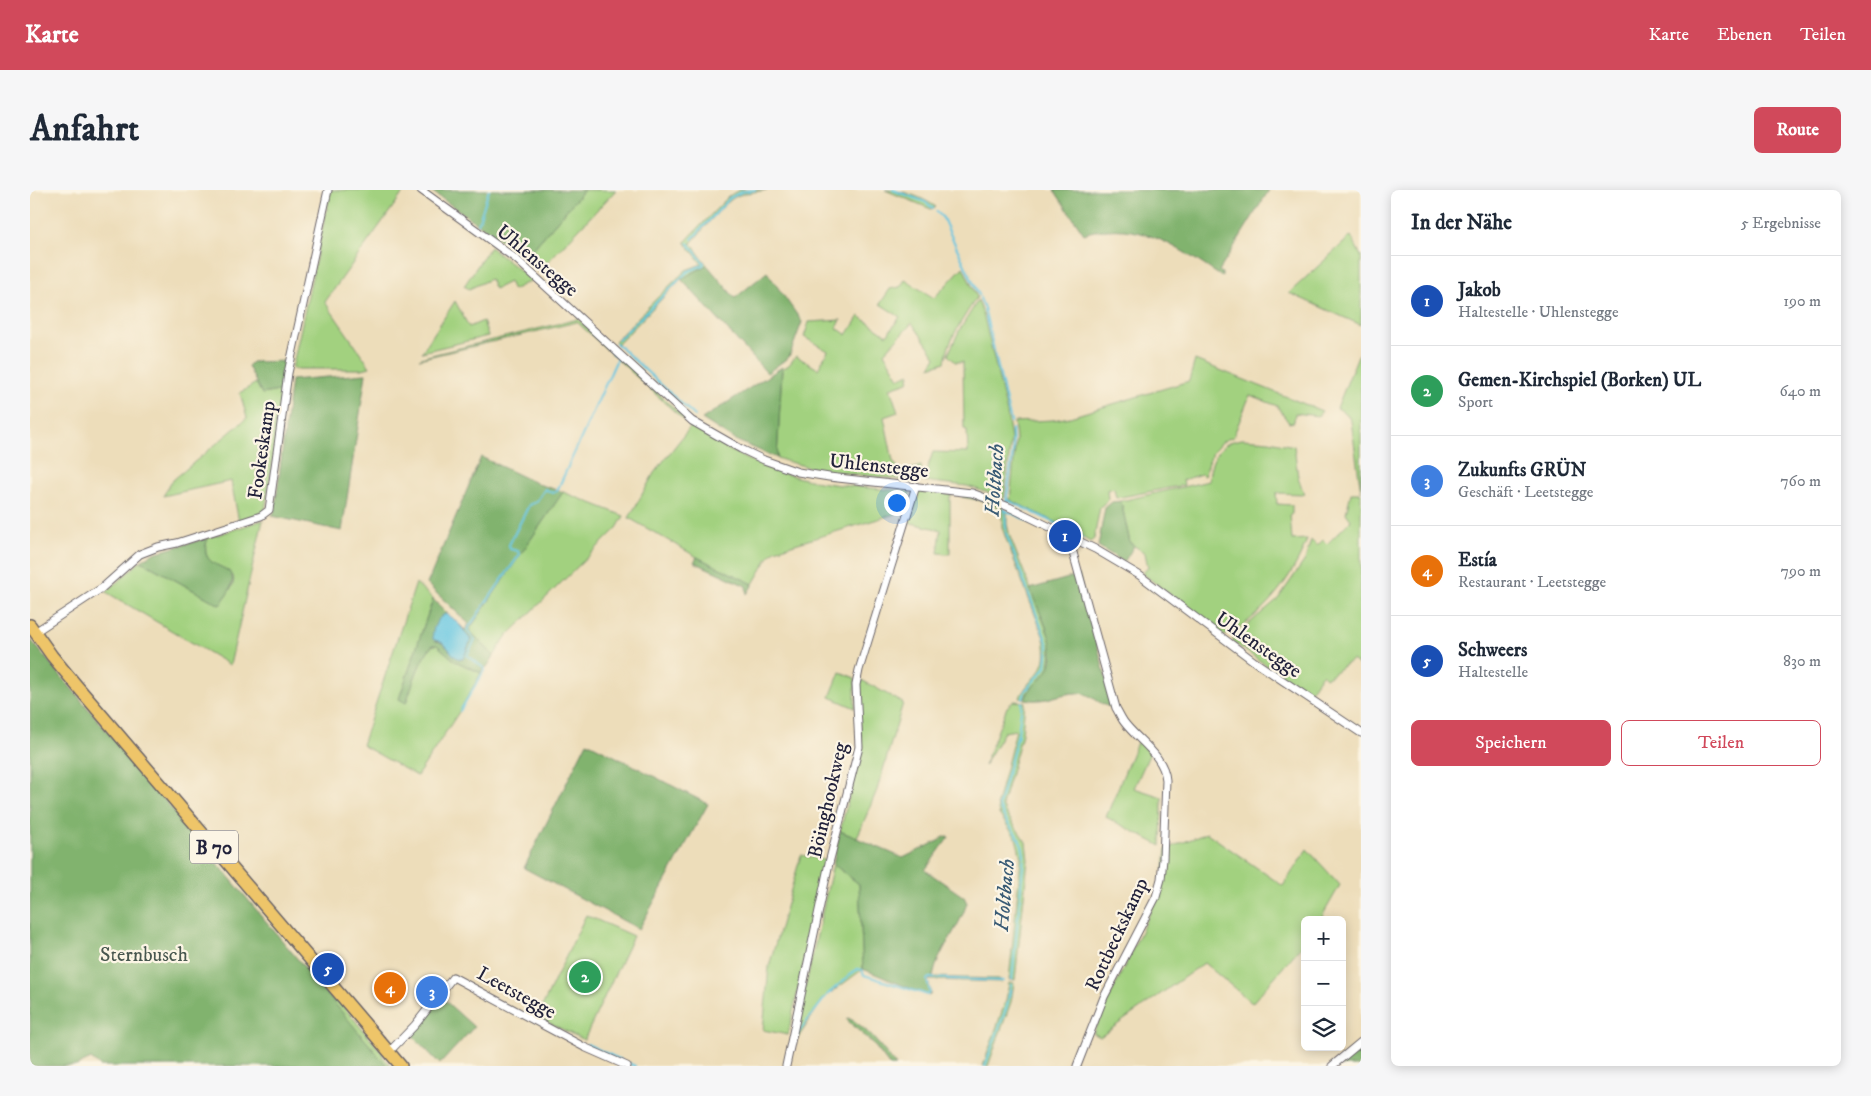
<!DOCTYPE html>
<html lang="de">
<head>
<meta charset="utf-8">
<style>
  :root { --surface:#fff; --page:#f6f6f7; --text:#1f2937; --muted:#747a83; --line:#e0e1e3; --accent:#d1495b }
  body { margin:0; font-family:"IM FELL DW Pica",serif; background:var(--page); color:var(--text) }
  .controls { position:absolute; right:15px; bottom:15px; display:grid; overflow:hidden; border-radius:8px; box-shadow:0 2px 12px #0003 }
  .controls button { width:45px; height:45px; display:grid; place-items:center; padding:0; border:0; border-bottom:1px solid var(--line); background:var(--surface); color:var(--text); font:25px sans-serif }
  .you { position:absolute; left:866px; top:312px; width:18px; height:18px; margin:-12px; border:4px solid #fff; border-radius:50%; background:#1a73e8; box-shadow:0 0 0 8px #1a73e833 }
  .badge { display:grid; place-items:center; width:32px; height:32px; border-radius:50%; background:var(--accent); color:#fff; font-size:16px; font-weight:700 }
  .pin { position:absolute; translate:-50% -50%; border:2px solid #fff; box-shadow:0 1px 5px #0006 }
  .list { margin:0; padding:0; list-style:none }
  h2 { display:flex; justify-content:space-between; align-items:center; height:65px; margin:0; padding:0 20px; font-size:21px }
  h2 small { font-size:16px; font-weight:400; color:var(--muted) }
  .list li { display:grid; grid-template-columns:32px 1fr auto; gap:15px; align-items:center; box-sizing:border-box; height:90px; padding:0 20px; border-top:1px solid var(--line) }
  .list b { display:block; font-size:19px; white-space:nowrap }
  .list p { margin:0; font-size:16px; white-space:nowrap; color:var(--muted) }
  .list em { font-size:16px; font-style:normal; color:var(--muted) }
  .actions { display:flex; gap:10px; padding:15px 20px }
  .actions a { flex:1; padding:11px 0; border:1px solid var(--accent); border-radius:8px; text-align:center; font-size:18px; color:var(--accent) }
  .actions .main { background:var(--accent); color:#fff }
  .icon { flex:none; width:28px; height:28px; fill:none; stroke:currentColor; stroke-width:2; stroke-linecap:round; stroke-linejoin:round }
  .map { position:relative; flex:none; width:1331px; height:876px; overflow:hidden; border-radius:8px }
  header { display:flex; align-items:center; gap:30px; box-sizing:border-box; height:70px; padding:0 25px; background:var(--accent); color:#fff }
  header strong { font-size:24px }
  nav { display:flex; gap:28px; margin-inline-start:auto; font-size:18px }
  .intro { display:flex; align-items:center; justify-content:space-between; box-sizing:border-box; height:120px; padding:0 30px }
  h1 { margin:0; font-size:35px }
  .button { padding:12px 22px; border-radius:8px; background:var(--accent); color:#fff; font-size:18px; font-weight:700 }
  main { display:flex; gap:30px; padding:0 30px }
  aside { flex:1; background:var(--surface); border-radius:8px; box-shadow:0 2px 12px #0003 }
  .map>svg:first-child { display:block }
  .green { fill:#a2d17f; stroke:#627a5d }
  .forest { fill:#81b36e; stroke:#526a54 }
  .water { fill:#64c6e2; stroke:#43748e }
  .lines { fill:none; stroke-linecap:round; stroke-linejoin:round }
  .stream { stroke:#64c6e2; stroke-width:2 }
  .minor-casing { stroke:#696367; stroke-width:9 }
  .primary-casing { stroke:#696367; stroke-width:14 }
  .minor { stroke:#fff; stroke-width:7 }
  .primary { stroke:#eec569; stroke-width:11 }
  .labels { text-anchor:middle; stroke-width:4.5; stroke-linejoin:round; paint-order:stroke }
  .shield { fill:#fcf5e5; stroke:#63616e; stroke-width:1 }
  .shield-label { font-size:19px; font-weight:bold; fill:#22223b }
  .street-label { font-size:20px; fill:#22223b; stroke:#fcf5e5 }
  .park-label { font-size:20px; fill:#48574f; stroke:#fcf5e5 }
  .water-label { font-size:21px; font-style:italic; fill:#395b75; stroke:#fcf5e5 }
</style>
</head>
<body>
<header>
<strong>Karte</strong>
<nav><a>Karte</a><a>Ebenen</a><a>Teilen</a></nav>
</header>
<div class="intro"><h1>Anfahrt</h1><a class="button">Route</a></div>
<main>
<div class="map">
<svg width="1331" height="876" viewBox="0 0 1331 876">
  <rect width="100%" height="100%" fill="#fcf5e5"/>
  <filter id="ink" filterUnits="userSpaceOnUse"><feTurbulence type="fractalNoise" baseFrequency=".02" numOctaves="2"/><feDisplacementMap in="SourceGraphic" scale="10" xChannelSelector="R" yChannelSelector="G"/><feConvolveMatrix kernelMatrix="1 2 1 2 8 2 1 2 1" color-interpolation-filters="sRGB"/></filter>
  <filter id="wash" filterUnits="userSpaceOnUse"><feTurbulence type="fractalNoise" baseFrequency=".0096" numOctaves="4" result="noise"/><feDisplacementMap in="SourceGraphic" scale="20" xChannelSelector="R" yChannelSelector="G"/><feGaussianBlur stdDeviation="1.12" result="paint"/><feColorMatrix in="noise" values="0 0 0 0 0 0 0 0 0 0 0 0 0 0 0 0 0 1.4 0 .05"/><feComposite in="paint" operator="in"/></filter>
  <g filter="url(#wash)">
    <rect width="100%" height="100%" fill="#edddba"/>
    <path class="green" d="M301,0H375L295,112L340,177L332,179H262Z
      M554,0H586L509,81L493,66L498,60L503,59Z
      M709,0H737C727,2 714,2 705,7C693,14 672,41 661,53L677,75L651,89L588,154L585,151L625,110L656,80L672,74L655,52L699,6Z
      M855,0C872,0 892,7 906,17L901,19Z
      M1321,46L1331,66V135L1259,103Z
      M460,57L502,90L483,100L479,92L465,99L460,89L439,99L434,96Z
      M933,77L947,107C934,127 918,149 915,172L900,177L906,167L882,133L854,163L869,188L880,184L878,192L860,198L868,222L854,227L863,271L871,282L891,276L892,282L889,291C842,286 792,284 747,268L752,179L759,175L766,166L788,179L798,161L774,147L779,132L811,130L807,138L817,145L829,126L857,145L870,127L850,114L860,99L870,97L875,90L904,108Z
      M948,110L954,127L977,223L981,249L974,308L937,296L893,291L903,262L938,263L937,240L934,239L933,172H925L918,165L929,141Z
      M425,111L439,137L453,131L458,146L392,162Z
      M548,129L658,231L657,233L547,132L389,169L397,166Z
      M1331,158V302L1321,231L1317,224L1307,218Z
      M1165,170L1292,221L1288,226L1265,223L1264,232L1259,233L1247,216L1220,205L1203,247C1182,254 1181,267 1174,286L1171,284L1153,290L1154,295L1086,308L1084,298L1077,300L1078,310L1070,317L1064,349L1060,352L1038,338L980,310L986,249L984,232L1023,230L1040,227L1159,191Z
      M226,193L232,204L254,200L235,321L209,332L201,291L133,306L143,290L217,228L210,203Z
      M661,236C693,258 726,276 763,286C801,297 842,297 880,302L878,320L745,360L738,368L723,394L667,367L599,328L624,283Z
      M1212,249L1239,251L1264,256L1268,287L1274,304L1246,303L1247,314L1262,315V324H1260L1262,350L1277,349C1265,386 1230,430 1194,446L1112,383L1118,378L1115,363L1100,353L1091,311L1179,291C1180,269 1189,252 1212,249Z
      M889,299L920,304L922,306H920V364L908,363L911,340L877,332L886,302Z
      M533,302L594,326L587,338L475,448L464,466L439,440Z
      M1321,303H1331V477L1322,470L1296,488L1292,484L1278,504L1204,453L1203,450V447L1248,409L1275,370L1281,350L1287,356L1293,350L1297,354L1321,330L1316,323Z
      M935,304L972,315V319L977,321V334L980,347L1022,453L1019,479L997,503L995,509L990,508L991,505C1006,479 1020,483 1014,448L976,349L972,337V319L953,311L932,307Z
      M233,330L200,475L76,402L111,371L190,415C194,408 200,401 203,394C210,372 165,383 178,348Z
      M386,393L403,409L369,509L376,512C383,494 389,469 403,455H407L425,471L451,483L429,522L387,586L332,555Z
      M810,482L825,488V518L800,507Z
      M828,488L873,513L847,600L827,648L810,641L832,558L827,495Z
      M984,511L995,512L992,544L972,615L975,622L996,652L998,670L985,790H979L991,668L986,648L969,624L967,614L986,540L974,542L954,576L977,517Z
      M1108,550L1120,563L1104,598L1132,607L1131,656L1076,627Z
      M1177,643L1253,696L1277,659L1310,695L1290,730H1275V752L1222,813L1174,773L1070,847L1063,843L1132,697L1136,659Z
      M771,665L796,670L758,845L733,840L739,776Z
      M803,674L829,694L833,779L794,808L768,848H764Z
      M556,725L603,746L554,850L507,827Z
      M903,787L968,789L973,791L972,792L902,790Z
      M979,793H984L981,812L958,876H953L976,810Z
      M302,803L353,864L352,866L361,876H357L295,804Z"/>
    <path class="forest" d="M400,0H554L503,59L498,60L493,66Z
      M1024,0H1239L1189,81L1192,83V87C1157,64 1121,36 1077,40C1069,40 1061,41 1054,44Z
      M677,75L705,108L737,82L772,132L759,167L737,183L651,89Z
      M258,171L254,200L232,204L218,176L222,172Z
      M752,177L747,268L703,249L672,229Z
      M336,184L312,341L242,326L245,320L261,190Z
      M451,267L508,294L533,302L439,440L464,466L457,477L453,478L451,483L425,471L407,455H403C389,469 383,494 376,513L369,509L403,409L418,424H415L405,451C418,452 420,465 430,469L441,450L430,435L435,440L439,434L397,394Z
      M1091,311L1100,353L1104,356L1094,372L1068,356L1075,318L1082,312Z
      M178,348C162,390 229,363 190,415L111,371L124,363Z
      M667,367L723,394L717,404L716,396L664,372Z
      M1049,385L1083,515L1081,517C1069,515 1061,503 1049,503C1029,502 1016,514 995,509C999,497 1010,491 1017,481C1032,458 1008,422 1000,399Z
      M0,449L357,876H70L61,869L46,876H0Z
      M557,552L678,614L609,739L494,678Z
      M810,641L873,668L908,651L914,647H919L895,680L934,707L937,713C929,740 907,761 902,790H898L901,804L899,806L833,779L829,694L803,674Z
      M412,808L444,837L410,874L381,844Z
      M818,828C835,835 855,861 866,876H860L844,855L816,829Z
      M1331,859V876H1311Z"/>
    <path class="water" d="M415,424C426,427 434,441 441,450L433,469C423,470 421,459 414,454C411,451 406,451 403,449C401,440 407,428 415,424Z"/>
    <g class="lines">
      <path class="stream" d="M863,0L895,12L903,18
        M906,21L913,28L916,35L949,105
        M448,34L459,0
        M662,49L700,8L711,2L725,0
        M950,108L954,118L981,232
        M588,150L657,82L673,75L674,73L658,53
        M586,153L665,226
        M977,310L1038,339L1053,348
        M976,313L983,261L982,239
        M975,317L976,343L1018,455L1016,477L995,501L993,509
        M975,320L1018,340
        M430,521L455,479L437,465L445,450L437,440L490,364L488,361L480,359L479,355L499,315L506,312L515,299L522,303L527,301L587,169V167L580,161
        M982,790L994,665C992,643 973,634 969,615L988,544L992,512
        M765,847L798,804L827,779L832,780L834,785L898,805L900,802L897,790L899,788L973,791
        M557,854L591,870
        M598,873L605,876
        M955,876L977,816L981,795"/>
    </g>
  </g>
  <g filter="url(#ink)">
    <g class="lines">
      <g class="minor-casing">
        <path id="minor" d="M391,0L486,69L662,231L711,259L734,270L768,282L799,287L942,303L979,317L1065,359L1109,385L1225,472L1331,543
          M1040,346L1042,359L1086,518C1089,523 1091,528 1094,532C1108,551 1134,565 1136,590L1133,669L1131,689L1126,707L1074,807L1047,876
          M5,442L72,398L110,364L128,357L147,353L231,326L239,320L258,183L298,0
          M359,862L385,835L423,787L554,857L597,876
          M756,876L799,673L829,557L826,495L829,480L886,296
          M1302,876L1331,852"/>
      </g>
      <g class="primary-casing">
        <path id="primary" d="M0,435L22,466L47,496L371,876"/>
      </g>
      <use href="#minor" class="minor"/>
      <use href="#primary" class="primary"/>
    </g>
  </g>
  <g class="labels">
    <rect class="shield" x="160" y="640.5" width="48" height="33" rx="4"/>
    <g class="shield-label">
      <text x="184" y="664">B 70</text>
    </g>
    <g class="street-label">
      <text transform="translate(508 70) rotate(40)" y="7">Uhlenstegge</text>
      <text transform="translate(231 260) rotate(-82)" y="7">Fookeskamp</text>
      <text transform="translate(849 275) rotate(6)" y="7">Uhlenstegge</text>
      <text transform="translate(1229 454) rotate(35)" y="7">Uhlenstegge</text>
      <text transform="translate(797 610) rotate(-77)" y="7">Böinghookweg</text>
      <text transform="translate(1086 744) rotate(-65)" y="7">Rottbeckskamp</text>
      <text transform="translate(487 802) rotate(29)" y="7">Leetstegge</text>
    </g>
    <g class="park-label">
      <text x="114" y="771">Sternbusch</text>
    </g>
    <g class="water-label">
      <text transform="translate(964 290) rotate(-86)" y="7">Holtbach</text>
      <text transform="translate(974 705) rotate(-85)" y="7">Holtbach</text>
    </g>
  </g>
</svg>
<div class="controls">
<button>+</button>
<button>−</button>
<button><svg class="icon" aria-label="layers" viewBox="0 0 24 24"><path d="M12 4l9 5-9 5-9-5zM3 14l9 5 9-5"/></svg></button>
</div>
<div class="you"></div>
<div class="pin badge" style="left:1035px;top:346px;background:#1a4fb4">1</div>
<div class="pin badge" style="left:555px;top:787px;background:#2e9e5b">2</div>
<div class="pin badge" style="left:402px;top:802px;background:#3f7fe0">3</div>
<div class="pin badge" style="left:360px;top:798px;background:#e8710a">4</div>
<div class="pin badge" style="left:298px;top:779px;background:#1a4fb4">5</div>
</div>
<aside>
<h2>In der Nähe<small>5 Ergebnisse</small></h2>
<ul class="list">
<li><span class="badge" style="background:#1a4fb4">1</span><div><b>Jakob</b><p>Haltestelle · Uhlenstegge</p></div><em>190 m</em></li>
<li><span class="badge" style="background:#2e9e5b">2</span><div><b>Gemen-Kirchspiel (Borken) UL</b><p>Sport</p></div><em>640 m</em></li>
<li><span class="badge" style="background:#3f7fe0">3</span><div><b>Zukunfts GRÜN</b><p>Geschäft · Leetstegge</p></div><em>760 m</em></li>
<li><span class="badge" style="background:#e8710a">4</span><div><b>Estía</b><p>Restaurant · Leetstegge</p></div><em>790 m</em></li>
<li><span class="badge" style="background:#1a4fb4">5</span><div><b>Schweers</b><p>Haltestelle</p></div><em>830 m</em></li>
</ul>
<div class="actions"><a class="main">Speichern</a><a>Teilen</a></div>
</aside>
</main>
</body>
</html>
